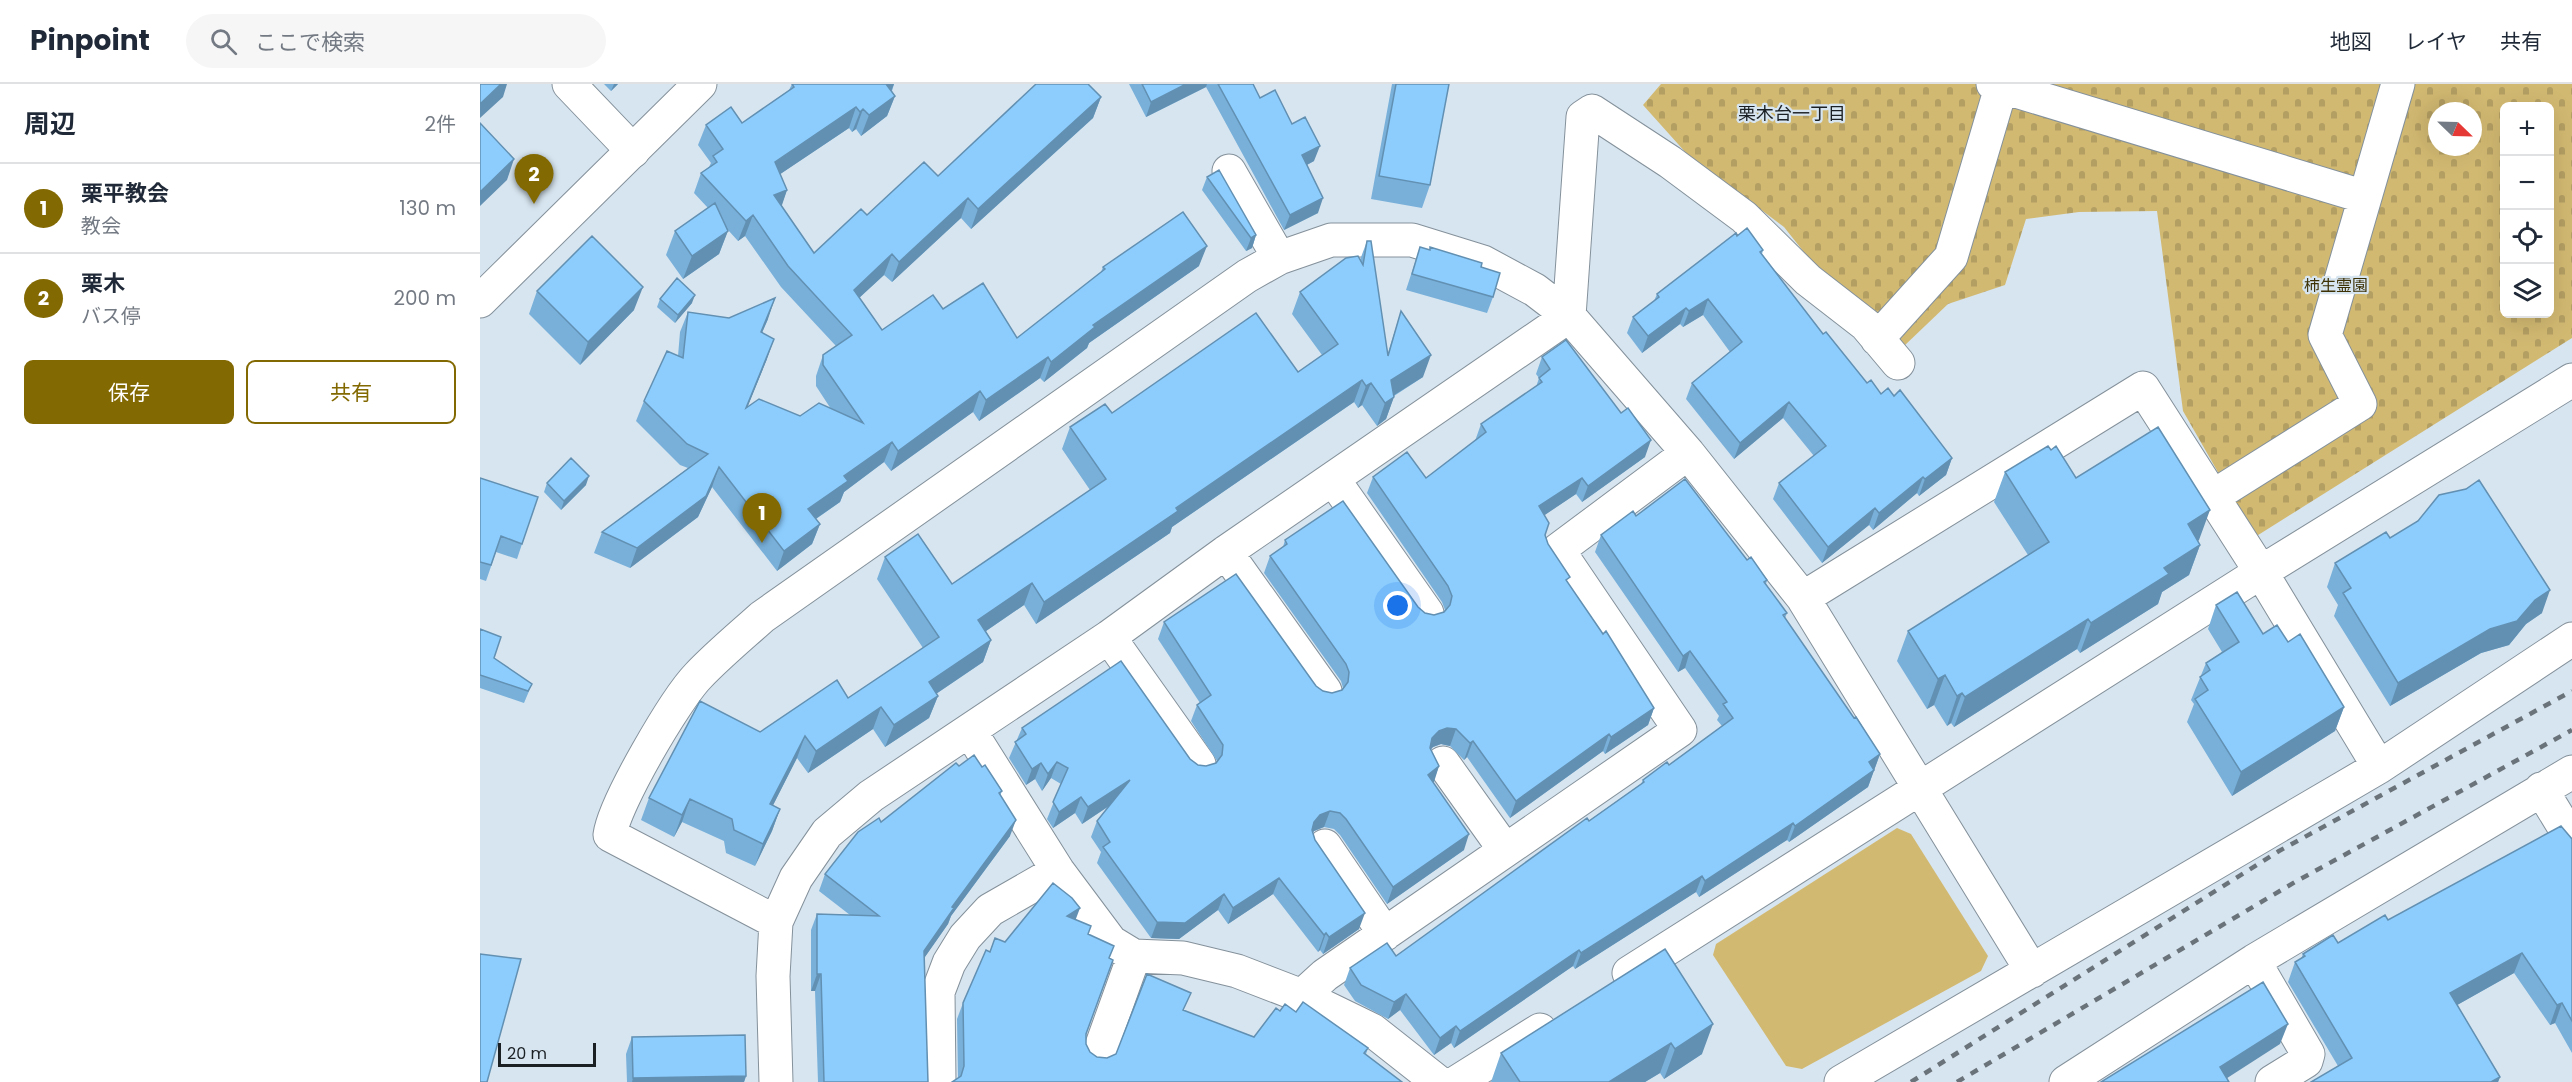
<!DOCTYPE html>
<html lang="ja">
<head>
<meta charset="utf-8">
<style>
  :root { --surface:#fff; --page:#f6f6f7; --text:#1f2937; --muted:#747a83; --line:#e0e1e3; --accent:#836902 }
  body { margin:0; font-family:Poppins,"Noto Sans JP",sans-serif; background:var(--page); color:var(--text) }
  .controls { position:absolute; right:18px; top:18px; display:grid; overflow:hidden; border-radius:9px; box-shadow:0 6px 24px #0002 }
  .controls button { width:54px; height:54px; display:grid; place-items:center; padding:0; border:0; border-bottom:2px solid var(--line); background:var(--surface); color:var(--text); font:30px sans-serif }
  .compass { position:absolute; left:1948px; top:18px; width:54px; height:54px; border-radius:50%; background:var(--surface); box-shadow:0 6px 24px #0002; rotate:113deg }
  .scale { position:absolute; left:18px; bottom:15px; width:98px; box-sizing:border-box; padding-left:6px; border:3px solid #1b2024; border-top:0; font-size:16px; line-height:21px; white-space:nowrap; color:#1b2024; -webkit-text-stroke:4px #d7e5f0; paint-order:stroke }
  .you { position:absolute; left:918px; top:522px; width:21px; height:21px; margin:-15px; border:4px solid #fff; border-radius:50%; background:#1a73e8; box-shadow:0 0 0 9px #1a73e833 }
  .badge { display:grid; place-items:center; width:39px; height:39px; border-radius:50%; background:var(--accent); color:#fff; font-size:20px; font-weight:700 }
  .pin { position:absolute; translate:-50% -50px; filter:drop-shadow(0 2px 3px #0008) }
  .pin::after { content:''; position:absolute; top:32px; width:21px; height:18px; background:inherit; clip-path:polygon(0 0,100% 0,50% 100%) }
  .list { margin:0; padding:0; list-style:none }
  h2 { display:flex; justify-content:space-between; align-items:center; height:78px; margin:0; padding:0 24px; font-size:26px }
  h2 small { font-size:20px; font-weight:400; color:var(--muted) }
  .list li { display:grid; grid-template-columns:39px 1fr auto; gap:18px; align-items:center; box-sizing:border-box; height:90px; padding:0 24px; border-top:2px solid var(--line) }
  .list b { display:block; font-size:22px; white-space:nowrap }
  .list p { margin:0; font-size:20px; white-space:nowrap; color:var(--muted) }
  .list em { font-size:20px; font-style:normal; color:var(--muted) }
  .actions { display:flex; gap:12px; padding:18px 24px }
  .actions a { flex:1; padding:14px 0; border:2px solid var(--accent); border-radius:9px; text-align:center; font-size:21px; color:var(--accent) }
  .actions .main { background:var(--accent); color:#fff }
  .icon { flex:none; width:33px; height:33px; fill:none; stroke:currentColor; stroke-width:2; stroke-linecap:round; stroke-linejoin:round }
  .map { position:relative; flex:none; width:2092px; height:998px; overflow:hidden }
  header { display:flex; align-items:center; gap:36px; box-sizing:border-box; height:84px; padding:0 30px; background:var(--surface); border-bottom:2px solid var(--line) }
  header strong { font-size:28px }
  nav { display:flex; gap:33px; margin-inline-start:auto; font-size:21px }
  .search { width:420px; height:54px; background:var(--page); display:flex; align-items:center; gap:15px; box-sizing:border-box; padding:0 21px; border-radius:33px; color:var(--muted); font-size:22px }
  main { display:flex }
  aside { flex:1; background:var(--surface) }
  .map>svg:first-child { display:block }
  .cemetery { fill:url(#cemetery-stones); fill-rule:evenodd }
  .park { fill:#d2b972 }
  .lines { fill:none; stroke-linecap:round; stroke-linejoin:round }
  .minor-casing { stroke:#84919b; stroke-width:35 }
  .major-casing { stroke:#84919b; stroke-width:35 }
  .minor { stroke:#fff; stroke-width:33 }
  .major { stroke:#fff; stroke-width:33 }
  .rail { stroke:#6b737a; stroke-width:4.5; stroke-dasharray:8 8; stroke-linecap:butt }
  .wall { fill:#78b0da }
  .shaded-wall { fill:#6290b2 }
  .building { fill:#8ccdfe; stroke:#6290b2; stroke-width:1.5 }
  .labels { text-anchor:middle; stroke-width:4.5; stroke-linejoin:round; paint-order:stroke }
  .park-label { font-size:16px; fill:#3c3005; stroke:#d7e5f0 }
  .neighbourhood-label { font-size:18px; fill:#1b2024; stroke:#d7e5f0 }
</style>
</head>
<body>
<header>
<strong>Pinpoint</strong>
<div class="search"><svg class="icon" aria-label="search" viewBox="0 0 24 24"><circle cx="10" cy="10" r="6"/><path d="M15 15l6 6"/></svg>ここで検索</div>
<nav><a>地図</a><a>レイヤ</a><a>共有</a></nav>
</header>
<main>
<aside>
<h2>周辺<small>2件</small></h2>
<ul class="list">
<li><span class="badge">1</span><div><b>栗平教会</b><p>教会</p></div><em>130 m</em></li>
<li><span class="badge">2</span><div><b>栗木</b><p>バス停</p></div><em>200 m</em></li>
</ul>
<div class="actions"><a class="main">保存</a><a>共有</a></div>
</aside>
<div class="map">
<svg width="2092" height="998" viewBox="0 0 2092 998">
  <defs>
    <pattern id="cemetery-stones" width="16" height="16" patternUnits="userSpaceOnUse" patternTransform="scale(1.5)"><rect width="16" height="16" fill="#d2b972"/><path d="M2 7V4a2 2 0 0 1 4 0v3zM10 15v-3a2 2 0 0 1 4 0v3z" fill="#b49f63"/></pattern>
  </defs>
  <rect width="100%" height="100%" fill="#d7e5f0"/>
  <path class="cemetery" d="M1181,0H2092V254L1775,453L1703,327L1677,127L1599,128L1546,135L1525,201L1468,220L1423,263L1331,177L1304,143L1207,70L1163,21ZM2024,22H2070V230H2024ZM1957,27H1993V63H1957Z"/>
  <path class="park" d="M1417,744L1431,750L1508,872L1501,887L1322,985L1306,982L1233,871L1236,860Z"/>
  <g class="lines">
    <g class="minor-casing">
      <path id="minor" d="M89,0L153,67
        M1513,0L1885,113
        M749,87L799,174
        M1397,255L1471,173L1522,0
        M853,395L947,529
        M1732,413L1880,320L1845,251L1918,0
        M746,468L845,607
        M1323,514L1663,304L1781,488L1899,683
        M629,553L719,680
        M490,647L578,787L631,858L654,872L703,874L757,887L822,912L892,946L958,998
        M963,679L1025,766
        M2061,705L2092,756
        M845,762L905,850
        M296,838L130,751C134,720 195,616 218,592C238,571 261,552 282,533L767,192L799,174L851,156H932L1003,178L1055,206L1089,232L1208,369L1323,514L1552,887
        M1774,877L1828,970L1826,977L1792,998
        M1149,889L1781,488L2092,296
        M822,912L845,891L1200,646L1078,466L1208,369
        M618,972L654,872
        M296,998L293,892L296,838L316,794L347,749L391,712L629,553L746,468L1089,232L1103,33L1112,27L1190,78L1264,133L1328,196L1386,241L1418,279
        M459,998L458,908L469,879L485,853L510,826L578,787
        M977,998L1060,946
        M1361,998L1899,683L2092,555
        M1586,998L1774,877L2092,688"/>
    </g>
    <g class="major-casing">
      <path id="major" d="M0,217L220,0"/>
    </g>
    <use href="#minor" class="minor"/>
    <use href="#major" class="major"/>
    <path class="rail" d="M1431,998L1799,767L2092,607
      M1477,998L1815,798L2092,646"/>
  </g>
  <path class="wall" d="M124,0H138L131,7Z
    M312,0H414L412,7L415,12L407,32L381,52L376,45L372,48L369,44L300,90L307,106L301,122L334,169L387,131L458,92L621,13L613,34L491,145L481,134L412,198L404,191L379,214L402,246L463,225L537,254L621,188L623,183L719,182L609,259L607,264L564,298L560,294L499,337L493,328L411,387L404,378L364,408L360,418L336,435L340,440L332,460L297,487L232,403L218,433L150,484L114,469L122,448L208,384L200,381L156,337L164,317L198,272L200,248L208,228L249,234L288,235L282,249L287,275L267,323L320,332L351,325L336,302V292L343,271L356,262L301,203L265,152L258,157L248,146L239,170L203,195L186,171L195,147L228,124L214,109L221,89L229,83L231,79L218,61L226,41L262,39L309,6Z
    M649,0H773L780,14L812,40L834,77L827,81L838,129L804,146L726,3L666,33Z
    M912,0H969L950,101L942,124L891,115Z
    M727,93L776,151L772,164L766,167L722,106Z
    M1257,152L1283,166L1282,170L1343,250L1387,299L1401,310L1414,312L1472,374L1466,391L1439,412L1437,409L1393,446L1389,441L1342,479L1293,415L1299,399L1334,372L1303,334L1254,375L1206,315L1212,299L1250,268L1223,231L1203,243L1200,240L1162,269L1147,249L1153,233L1174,217L1177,210Z
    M887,157L908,269L921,227L943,293L914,312L906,335L897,342L882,321L878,324L874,318L692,443L690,449L556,540L544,521L506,547L511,556L503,578L456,610L458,612L449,634L405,663L393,645L328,689L317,674L293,721L300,725L292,747L275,782L246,769L244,757L202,738L194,753L161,736L169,714L280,648L368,614L443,564L397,495L405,473L472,500L610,406L582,365L590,343L632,329L818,288L842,271L812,230L820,208L880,176Z
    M940,163L1001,183L1013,213L1007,229L926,206Z
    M57,207L154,226L100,281L49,230Z
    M180,215L212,219L195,239L177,223Z
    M1062,273L1165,373L1102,418L1096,410L1064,431L1065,451L1068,460L1088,499L1174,624L1168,641L1125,670L1123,667L1030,734L987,673L984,676L970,662L961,660L953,663L951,665L959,682L953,698L984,766L907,820L860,751L854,745L844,743L834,747L833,748L835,756L879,845L843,870L840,866L838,868L793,810L748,840L738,826L699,855L671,854L617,779L621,768L611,753L617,737L629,722L602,740L595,729L573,744L567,735L581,700L571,694L562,707L555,695L546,701L529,674L542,644L710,675L718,681L726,682L736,679L737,677L711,637L717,621L720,619L678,555L684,538L836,602L843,607L852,609L862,606L863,604L861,597L784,489L790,472L803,463L805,456L938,523L945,529L954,531L964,528L965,526L962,518L887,409L893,393L946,394L995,357L1001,340L1056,303L1059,294L1056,290Z
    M1571,366L1596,394L1719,456L1718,457L1720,461L1709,491L1682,508L1678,520L1600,569L1597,565L1474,643L1471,639L1467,642L1454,621L1447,625L1417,577L1428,547L1548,471L1514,418L1525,388Z
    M0,394L42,460L37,475L16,468L6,497L0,495Z
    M67,399L106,401L81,426L64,408Z
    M1156,432L1267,476L1287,496L1286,500L1307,529L1305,534L1374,634L1400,670L1388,703L1309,758L1307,756L1219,813L1216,808L1095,885L1093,882L974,964L971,959L954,971L920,926L908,935L875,917L864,901L870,884L916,872L1161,700L1163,696L1189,681L1242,642L1237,636L1239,632L1205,584L1198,588L1115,468L1121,451Z
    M1910,454L2062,529L2046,540L2029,561L2001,569L1910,622L1854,532L1858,521L1847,503L1855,479Z
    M1736,521L1783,550L1808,558L1864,623L1855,647L1752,712L1707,638L1714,620L1711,616L1726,579L1742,568L1728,545Z
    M0,545L14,574L52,600L44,619L0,604Z
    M479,682L502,683L522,707L520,712L530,752L471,832L468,840L444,874L448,998H338L335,907H331V846L337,830L370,831L339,807L345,790L401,738Z
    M2092,755V969L2075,939L2070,941L2034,889L1977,921L2020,993L2018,998H1831L1858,982L1808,898L1815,878L1821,875L1823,870L1858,859Z
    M596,836L629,874L606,950V960L610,968L617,973L627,974L636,970L704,927L774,953L800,927L816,928L888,964L886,970L478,994L477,935L483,919L510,868L525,858Z
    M1185,865L1222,970L1184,995L1180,989L1165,998H1011L1021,969Z
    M152,953L266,992L264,998H147L146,970Z"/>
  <path class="shaded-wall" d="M21,0H27L23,13L0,34V20Z
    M134,0H138L131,7Z
    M406,0H414L410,10Z
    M706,0H727L726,3L666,33L671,18Z
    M415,12L407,32L381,52L389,31Z
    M621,13L613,34L491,145L498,125Z
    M376,23L369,44L287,99L295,78Z
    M383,25L376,45L372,48L380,28Z
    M840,62L834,77L817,86L822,71Z
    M34,75L27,96L0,122V108Z
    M307,106L300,127L294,111Z
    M488,114L481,134L412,198L419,178Z
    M843,114L838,129L804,146L810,131Z
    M273,131L265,152L258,157L266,137Z
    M248,147L239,170L203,195L212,172Z
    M776,151L772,164L766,167L771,154Z
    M727,162L719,182L609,259L607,264L564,298L571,278L613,241Z
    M412,170L404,191L366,226L374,206Z
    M163,203L154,226L100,281L108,258Z
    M215,211L212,219L195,239L198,231Z
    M295,214L288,235L273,269L281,248Z
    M1228,215L1223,231L1203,243L1209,227Z
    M1206,224L1200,240L1162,269L1168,252Z
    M294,255L287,275L259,344L266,324Z
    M951,271L943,293L903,318L911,296Z
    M568,273L560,294L499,337L506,316Z
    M882,296L874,318L692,443L690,449L556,540L564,518L696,424Z
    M891,299L882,321L878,324L886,302Z
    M500,307L493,328L411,387L418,367Z
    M914,313L906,335L897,342L905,319Z
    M1309,318L1303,334L1254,375L1260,359Z
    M1171,356L1165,373L1102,418L1108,402Z
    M412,358L404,378L364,408L360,418L321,445L328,425L364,392Z
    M1472,374L1466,391L1439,412L1445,395Z
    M239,383L232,403L218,433L150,484L157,464Z
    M109,392L106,401L81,426L84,417Z
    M1443,393L1437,409L1393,446L1399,429Z
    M1102,394L1096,410L1053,439L1059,422Z
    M1395,424L1389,441L1342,479L1348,463Z
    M1730,426L1719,456L1697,470L1708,440Z
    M340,440L332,460L297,487L304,467Z
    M1720,461L1709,491L1682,508L1678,520L1600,569L1611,539L1684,484Z
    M552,499L544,521L490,558L498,536Z
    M2070,506L2062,529L2046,540L2029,561L2001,569L1910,622L1918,599Z
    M1608,535L1597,565L1474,643L1485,613Z
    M511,556L503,578L441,620L449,598Z
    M1210,567L1205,584L1198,588L1203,572Z
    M1465,591L1454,621L1447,625L1458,595Z
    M1482,609L1471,639L1467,642L1477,612Z
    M458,612L449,634L405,663L414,641Z
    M401,623L393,645L328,689L336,667Z
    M1864,623L1855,647L1752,712L1761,688Z
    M1174,624L1168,641L1125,670L1131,653Z
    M967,644L976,645L970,662L961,660L953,663L946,671L952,654L959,647Z
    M1129,650L1123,667L1030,734L1036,717Z
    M325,652L317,674L282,743L290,720Z
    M993,657L987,673L984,676L990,659Z
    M1400,670L1388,703L1309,758L1315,742L1389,678Z
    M577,678L571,694L562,707L568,690Z
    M561,679L555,695L546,701L552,685Z
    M959,682L954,698L942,707L948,691Z
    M650,696L644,712L602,740L608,723Z
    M601,713L595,729L573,744L579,728Z
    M210,715L202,738L194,753L202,731Z
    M300,725L292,747L275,782L283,760Z
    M850,727L844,743L834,747L828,754L834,738L840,731Z
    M536,736L530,752L471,832L468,840L438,883L444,867L472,823Z
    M1313,739L1307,756L1219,813L1225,797Z
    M989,750L984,766L907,820L913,803Z
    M1222,792L1216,808L1095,885L1101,869Z
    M799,794L793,810L748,840L753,824Z
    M744,810L738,826L699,855L671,854L677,838Z
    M600,824L594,840L587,832Z
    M885,829L879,845L843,870L849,853Z
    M846,849L840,866L838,868L844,851Z
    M1099,866L1093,882L974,964L980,947Z
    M2042,869L2034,889L1963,929L1970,909Z
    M337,890H341L335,907H331Z
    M926,910L920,926L908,935L914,918Z
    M2082,919L2075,939L2070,941L2077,921Z
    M1233,940L1222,970L1184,995L1195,965Z
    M1808,940L1800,960L1741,998L1740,983Z
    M976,942L971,959L954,971L960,954Z
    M1191,959L1180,989L1165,998H1129Z
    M266,992L264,998H152L153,994Z
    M2020,993L2018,998H2011Z"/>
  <path class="building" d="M0,0H21L0,20Z
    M312,0H406L415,12L389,31L383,25L380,28L376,23L295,78L307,106L294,111L334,169L381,125L387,131L444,78L458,92L556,0H608L621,13L498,125L488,114L419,178L412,170L374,206L402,246L453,211L463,225L503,199L537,254L625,185L623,183L703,128L727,162L613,241L615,243L571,278L568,273L506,316L500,307L418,367L412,358L364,392L368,397L328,425L340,440L304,467L239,383L226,412L157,464L122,448L228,370L207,360L164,317L187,267L203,274L208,228L249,234L295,214L281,248L294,255L266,324L279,315L320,332L339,319L383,339L343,281V271L372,251L308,182L273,131L266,137L221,89L237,78L233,72L243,65L226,41L251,23L262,39L314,3Z
    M662,0H706L671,18Z
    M738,0H773L780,14L795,6L812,40L825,33L840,62L822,71L843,114L810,131Z
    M916,0H969L950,101L899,92Z
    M0,39L34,75L0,108Z
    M739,86L776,151L771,154L727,93Z
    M235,119L248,147L212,172L195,147Z
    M1267,144L1283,166L1280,168L1343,250L1346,248L1387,299L1391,296L1401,310L1408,304L1414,312L1420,306L1472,374L1445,395L1443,393L1399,429L1395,424L1348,463L1299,399L1346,362L1309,318L1260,359L1212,299L1262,258L1228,215L1209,227L1206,224L1168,252L1153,233L1179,213L1177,210L1256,149L1257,152Z
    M112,152L163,203L108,258L57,207Z
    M887,157H891L908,272L921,227L951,271L911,296L914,313L905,319L891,299L886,302L882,296L696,424L698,427L564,518L552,499L498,536L511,556L449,598L458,612L414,641L401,623L336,667L325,652L290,720L300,725L283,760L254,746L252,735L210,715L202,731L169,714L220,617L280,648L357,596L368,614L459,553L405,473L438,450L472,500L626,395L590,343L625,320L632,329L776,229L818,288L858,260L820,208L866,174L878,172L883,181Z
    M940,163L950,166V163L1002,179L1001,183L1020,189L1013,213L932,190Z
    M197,194L215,211L198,231L180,215Z
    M1086,256L1141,329L1148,324L1171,356L1108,402L1102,394L1059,422L1069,439L1065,451L1068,460L1090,493L1086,496L1123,550L1126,547L1174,624L1131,653L1129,650L1036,717L993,657L990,659L976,645L967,644L959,647L952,654L950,664L959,682L948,691L989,750L913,803L866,735L860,729L850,727L840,731L834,738L832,746L835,756L885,829L849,853L846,849L844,851L799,794L753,824L744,810L705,839L677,838L623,763L630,758L617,737L650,696L608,723L601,713L579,728L573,718L588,684L577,678L568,690L561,679L552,685L535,658L546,650L542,644L641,577L710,675L718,681L726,682L736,679L742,671L743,661L717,621L731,611L684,538L756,490L836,602L843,607L852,609L862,606L868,598L869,588L866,580L790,472L807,460L805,456L863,417L938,523L945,529L954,531L964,528L970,521L972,512L968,502L893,393L927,368L946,394L1006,348L1001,340L1062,298L1059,294L1070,285L1062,273Z
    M1678,343L1730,426L1708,440L1720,461L1684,484L1689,490L1611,539L1608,535L1485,613L1482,609L1477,612L1465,591L1458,595L1428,547L1569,458L1525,388L1568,362L1571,366L1576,362L1596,394Z
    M91,374L109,392L84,417L67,399Z
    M0,394L58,413L42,460L21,452L11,481L0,478Z
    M1205,395L1267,476L1271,473L1287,496L1284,498L1307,529L1303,531L1374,634L1376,633L1400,670L1389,678L1394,686L1315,742L1313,739L1225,797L1222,792L1101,869L1099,866L980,947L976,942L960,954L926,910L914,918L881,901L870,884L907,859L916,872L1107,734L1109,737L1164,698L1163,696L1187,678L1189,681L1253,634L1243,620L1247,618L1210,567L1203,572L1121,451L1153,427L1156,432Z
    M1999,396L2070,506L2055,516L2037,537L2010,545L1918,599L1863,509L1871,504L1855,479L1906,448L1910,454L1938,437L1959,411L1986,405Z
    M1757,508L1783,550L1797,541L1808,558L1820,550L1864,623L1761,688L1715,615L1728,606L1720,593L1730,586L1726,579L1759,558L1736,521Z
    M0,545L21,553L14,574L52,600L48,607L0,591Z
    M494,671L502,683L505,681L522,707L519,709L536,736L472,823L474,824L444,867L448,998H344L341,890H337V830L399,832L345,790L378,748L399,734L401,738L476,679L479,682Z
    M2081,742L2092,755V937L2082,919L2077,921L2042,869L1970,909L2020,993L2011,998H1831L1872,974L1815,878L1825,872L1823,870L1853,851L1858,859L1905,831L1908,836Z
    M573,799L592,814L600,824L587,832L611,842L608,850L634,862L629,874L633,876L606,950V960L610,968L617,973L627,974L636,970L667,890L711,909L703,926L774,953L796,924L800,927L805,920L816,928L823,918L888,964L884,969L922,998H472L481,992L484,982L483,919L506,866L510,868L515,854L525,858Z
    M1185,865L1233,940L1195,965L1191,959L1129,998H1040L1021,969Z
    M0,870L41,875L7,998H0Z
    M1783,898L1808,940L1740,983L1749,998H1621Z
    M265,951L266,992L153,994L152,953Z"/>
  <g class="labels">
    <g class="park-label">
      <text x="1856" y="207">柿生霊園</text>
    </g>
    <g class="neighbourhood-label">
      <text x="1312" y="36">栗木台一丁目</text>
    </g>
  </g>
</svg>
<div class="controls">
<button>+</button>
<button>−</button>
<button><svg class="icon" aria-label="locate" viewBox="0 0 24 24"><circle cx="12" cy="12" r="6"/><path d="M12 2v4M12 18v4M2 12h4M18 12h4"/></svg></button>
<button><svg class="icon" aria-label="layers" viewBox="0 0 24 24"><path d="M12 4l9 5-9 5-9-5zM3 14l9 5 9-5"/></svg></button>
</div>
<svg class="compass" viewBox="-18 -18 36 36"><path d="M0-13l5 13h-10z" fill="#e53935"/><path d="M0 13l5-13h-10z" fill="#747a83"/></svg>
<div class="scale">20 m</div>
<div class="you"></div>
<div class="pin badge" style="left:282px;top:459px">1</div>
<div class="pin badge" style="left:54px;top:120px">2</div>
</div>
</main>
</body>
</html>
